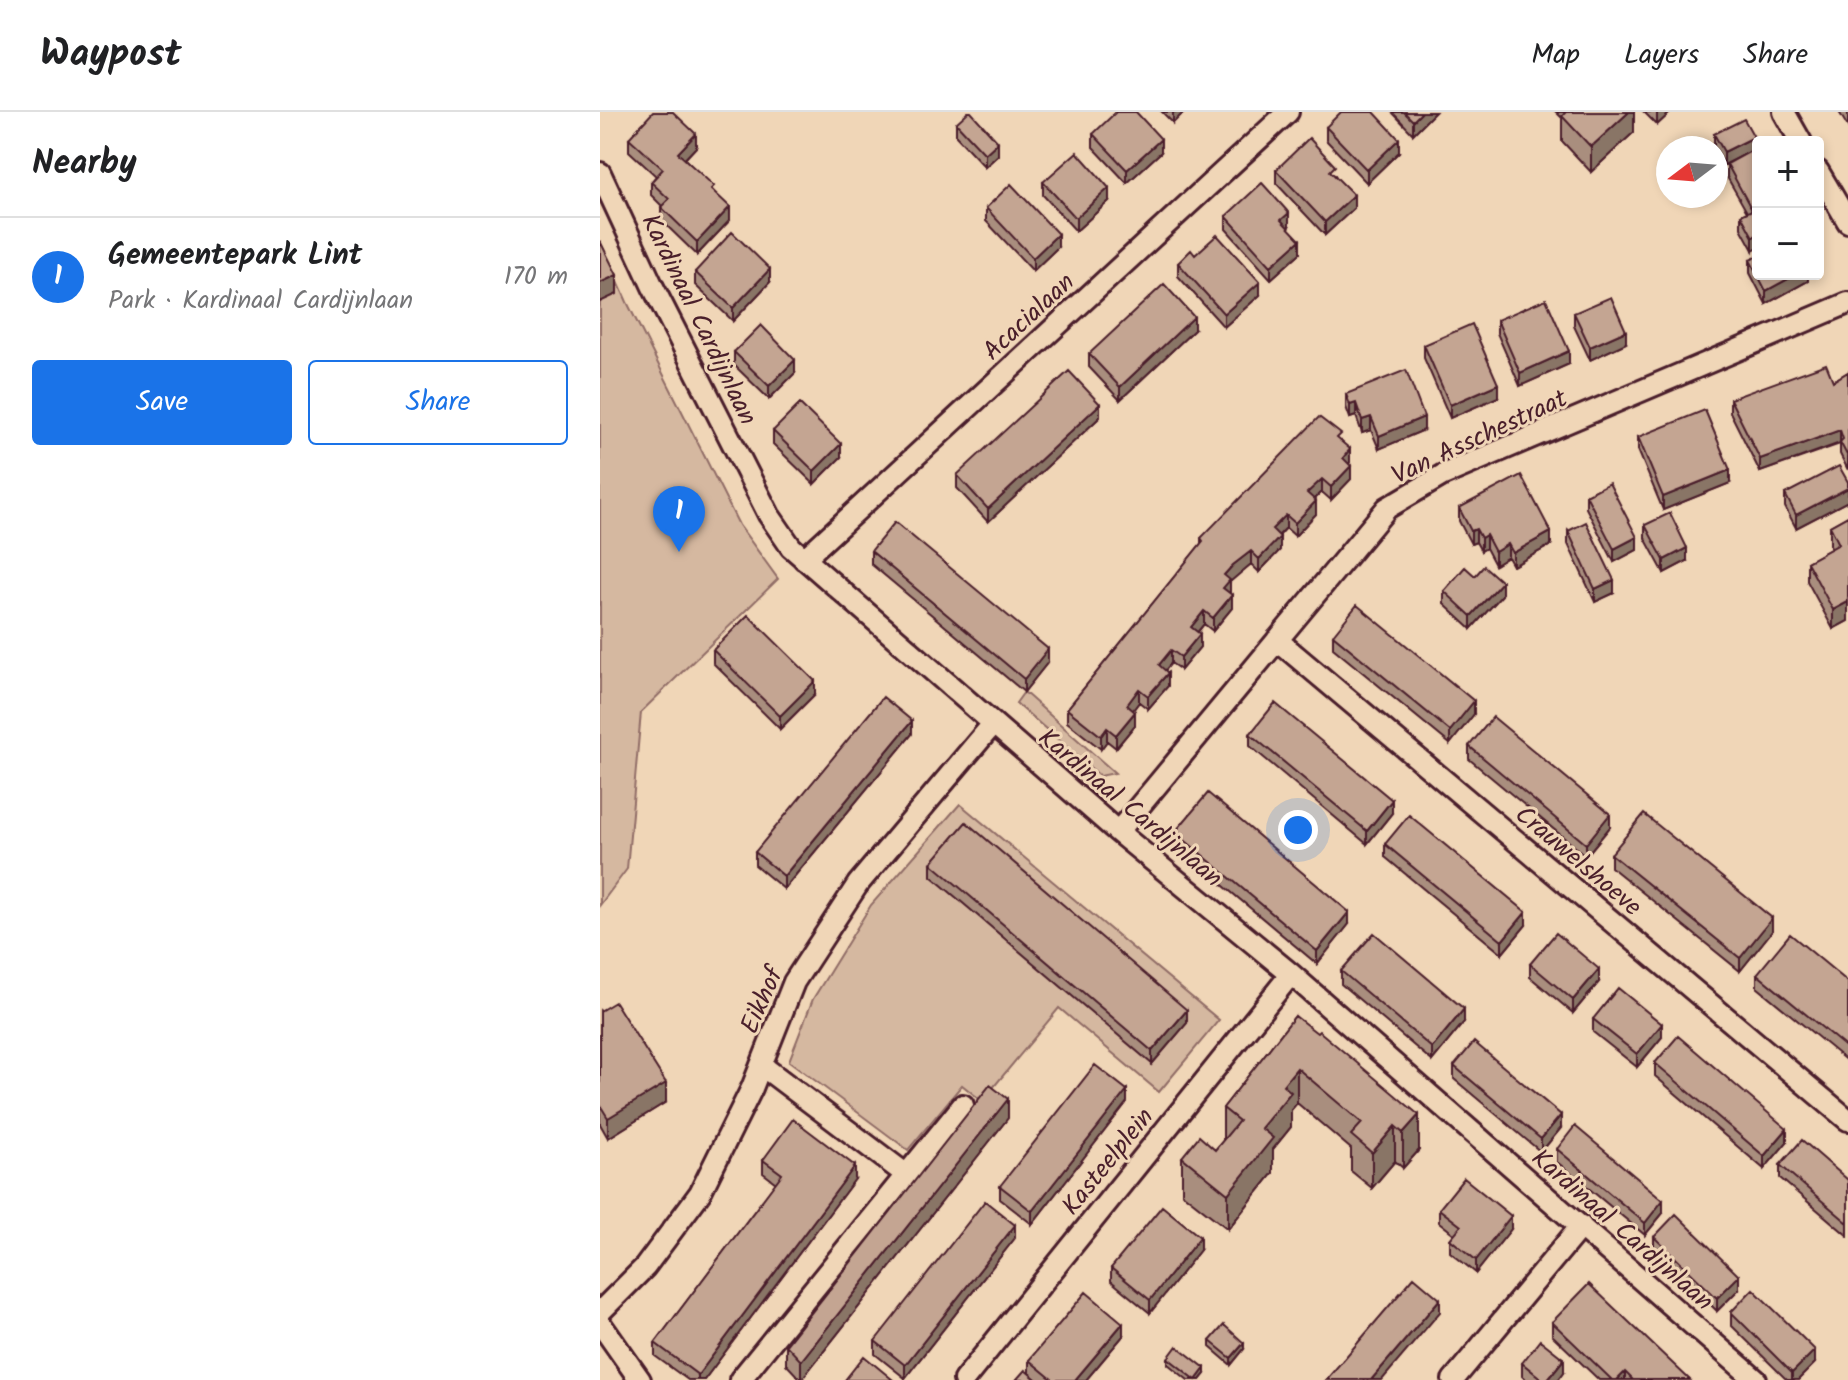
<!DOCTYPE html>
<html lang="en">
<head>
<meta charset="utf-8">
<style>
  :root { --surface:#fff; --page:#f2f2f2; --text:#202124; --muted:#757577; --line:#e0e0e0; --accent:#1a73e8 }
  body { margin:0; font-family:Kalam,sans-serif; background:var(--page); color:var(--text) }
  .controls { position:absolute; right:24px; top:24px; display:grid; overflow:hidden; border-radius:8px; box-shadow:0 4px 12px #0003 }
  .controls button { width:72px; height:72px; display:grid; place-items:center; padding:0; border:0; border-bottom:2px solid var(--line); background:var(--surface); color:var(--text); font:40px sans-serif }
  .compass { position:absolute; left:1056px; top:24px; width:72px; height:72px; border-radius:50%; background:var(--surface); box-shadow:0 4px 12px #0003; rotate:254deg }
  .you { position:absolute; left:698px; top:718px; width:28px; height:28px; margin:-20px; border:6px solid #fff; border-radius:50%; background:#1a73e8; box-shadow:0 0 0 12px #1a73e833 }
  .badge { display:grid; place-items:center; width:52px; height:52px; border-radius:50%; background:var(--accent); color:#fff; font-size:26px; font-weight:700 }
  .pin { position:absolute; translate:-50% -66px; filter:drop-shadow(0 2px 4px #0008) }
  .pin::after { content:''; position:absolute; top:42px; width:28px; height:24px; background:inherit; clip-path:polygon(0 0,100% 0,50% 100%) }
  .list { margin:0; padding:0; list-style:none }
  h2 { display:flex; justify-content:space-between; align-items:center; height:104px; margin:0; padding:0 32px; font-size:34px }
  h2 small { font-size:26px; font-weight:400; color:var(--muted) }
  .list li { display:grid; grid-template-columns:52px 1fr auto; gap:24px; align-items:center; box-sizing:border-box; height:120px; padding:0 32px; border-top:2px solid var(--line) }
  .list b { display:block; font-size:30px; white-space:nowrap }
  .list p { margin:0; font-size:26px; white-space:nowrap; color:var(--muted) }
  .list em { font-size:26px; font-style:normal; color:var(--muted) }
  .actions { display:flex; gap:16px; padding:24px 32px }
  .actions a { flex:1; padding:18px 0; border:2px solid var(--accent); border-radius:8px; text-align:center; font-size:28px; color:var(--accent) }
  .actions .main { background:var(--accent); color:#fff }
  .map { position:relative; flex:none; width:1248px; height:1268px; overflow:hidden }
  header { display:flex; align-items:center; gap:48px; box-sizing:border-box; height:112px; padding:0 40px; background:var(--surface); border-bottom:2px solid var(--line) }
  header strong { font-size:38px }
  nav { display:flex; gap:44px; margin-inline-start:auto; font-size:28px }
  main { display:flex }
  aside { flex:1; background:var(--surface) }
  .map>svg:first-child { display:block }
  .green { fill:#d5b8a0; stroke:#906c66; stroke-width:2 }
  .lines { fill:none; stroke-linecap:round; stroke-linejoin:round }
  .minor-casing { stroke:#4a1f2b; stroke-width:26 }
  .minor { stroke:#f0d6b7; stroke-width:20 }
  .wall { fill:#a98e7e; stroke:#4a1f2b; stroke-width:2 }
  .shaded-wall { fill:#897466; stroke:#4a1f2b; stroke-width:2 }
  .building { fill:#c4a592; stroke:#4a1f2b; stroke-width:2 }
  .labels { text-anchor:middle; stroke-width:6; stroke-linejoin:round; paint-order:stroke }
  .street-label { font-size:26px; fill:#4a1f2b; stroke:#f0d6b7 }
</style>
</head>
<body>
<header>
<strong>Waypost</strong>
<nav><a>Map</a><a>Layers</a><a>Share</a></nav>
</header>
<main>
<aside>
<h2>Nearby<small></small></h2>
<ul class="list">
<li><span class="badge">1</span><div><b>Gemeentepark Lint</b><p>Park · Kardinaal Cardijnlaan</p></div><em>170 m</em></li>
</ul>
<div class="actions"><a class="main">Save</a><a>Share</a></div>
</aside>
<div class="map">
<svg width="1248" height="1268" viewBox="0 0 1248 1268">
  <rect width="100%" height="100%" fill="#f0d6b7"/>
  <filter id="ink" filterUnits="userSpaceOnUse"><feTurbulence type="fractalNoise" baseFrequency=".0125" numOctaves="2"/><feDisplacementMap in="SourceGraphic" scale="16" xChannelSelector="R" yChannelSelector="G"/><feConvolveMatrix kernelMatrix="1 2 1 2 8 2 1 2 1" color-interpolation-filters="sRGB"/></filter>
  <g filter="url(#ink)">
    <path class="green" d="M0,129L27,190L139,413L178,467L41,600L27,757L0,793Z
      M424,580L515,661L500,664L416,591Z
      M360,692L619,908L559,980L459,896L382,989L362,973L308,1038L189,949L213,887L271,793Z"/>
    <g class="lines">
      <g class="minor-casing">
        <path id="minor" d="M1184,0L1201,30
          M1218,59L1248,110
          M0,61L53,175L169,403L191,435L518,720L691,862L1156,1268
          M204,447L688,0
          M677,528L1248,1008
          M518,720L787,396L843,363L1248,191
          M161,953L308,1064
          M0,1200L45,1155L100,1081L152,976L194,870L258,772L393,612
          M0,1211L40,1268
          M140,1268L363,993
          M364,1268L691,862
          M853,1268L981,1114"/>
      </g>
      <use href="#minor" class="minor"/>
    </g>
    <path class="wall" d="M562,0H584L573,11Z
      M792,0H835L813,22Z
      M956,0H1034V20L991,60L962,29V6Z
      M1044,0H1071L1057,13Z
      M1239,0H1248V15Z
      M356,11L398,43L385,55L356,24Z
      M726,15L799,40L767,71L726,28Z
      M493,22L561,40L527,71L493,35Z
      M1114,22L1154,25L1153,138L1141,116V103L1147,100L1127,65V52L1134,48L1124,53L1114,35Z
      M29,26L96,35L85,47L114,80L130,108L97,143L61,108V95L62,94L51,83V70L56,64L29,39Z
      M676,58L735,63L754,96L725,123L676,71Z
      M443,70L509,89L476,119L443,83Z
      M386,96L458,135L433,159L386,109Z
      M626,104L689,114L688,115L700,141L671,167L626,117Z
      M595,143L660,183L624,215L578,164V151Z
      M1150,148L1208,162V169L1166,192L1150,161Z
      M95,160L170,170L133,209L95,173Z
      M974,201L1026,231L990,248L974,214Z
      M897,208L969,252L920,274L897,221Z
      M594,218L520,288L489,255V242Z
      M824,233L898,285L850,306L824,246Z
      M134,240L195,261L169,287L134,253Z
      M1248,260V358L1240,342V332L1160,360L1130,300V287L1233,269Z
      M746,282L824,318L779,337L771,318L762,321L756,304L750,306L746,295Z
      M500,305L388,410L357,376V363Z
      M173,319L241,345L214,372L173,332Z
      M1038,325L1130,371L1063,398L1038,338Z
      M741,329L750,350L749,352L751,367L731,388L722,380L714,388L716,402L695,424L686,416L679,424L680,438L659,460L651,452L633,466L630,470L629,481L632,496L613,519L604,512L598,520L600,535L581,558L571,551L565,559L568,574L548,597L539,590L533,598L535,613L516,636L507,629L501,637L467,610V597L601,432V426Z
      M1248,370V389L1196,416L1185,395V382Z
      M986,383L1037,438L1014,450L986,396Z
      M859,396L951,433L913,454L908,445L895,453L886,436L881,439L876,430L871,432L859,409Z
      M1248,404V509L1233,517L1207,469V450L1231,437L1230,433V414Z
      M1045,413L1087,449L1064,461L1045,426Z
      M968,419L1014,481L995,490L968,432Z
      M271,439L448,550L424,580L271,452Z
      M875,464L902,483L871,517L844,492V479Z
      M733,523L874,602L850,632L733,536Z
      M113,538L215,582L180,617L113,551Z
      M312,622L184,777L155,753V740Z
      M650,622L792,701L767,732L650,634Z
      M869,634L1010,715L986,744L869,647Z
      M575,720L749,812L717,852L575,733Z
      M785,732L926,813L902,842L785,745Z
      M1011,742L1172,819L1140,859L1011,755Z
      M331,751L587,911L552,952L331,764Z
      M930,852L999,870L973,901L930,865Z
      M741,859L864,910L832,949L741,872Z
      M1157,862L1248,870V950L1157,875Z
      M0,899L66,990L8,1026L0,1012Z
      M695,904L819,1038L803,1056L795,1049L772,1076L751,1059V1037L697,991L691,998V1015L673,1037V1061L628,1117L582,1081V1045L615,1038L623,1029V996Z
      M993,907L1062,925L1037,955L993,920Z
      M1055,951L1187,1030L1164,1057L1055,964Z
      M854,954L961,1016L941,1040L854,967Z
      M527,990L432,1112L400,1087V1074Z
      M408,1006L201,1268L186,1252V1233Z
      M957,1037L1063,1101L1045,1123L957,1050Z
      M163,1048L255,1067L104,1268H88L55,1244V1231L176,1071L163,1061Z
      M1180,1053L1248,1068V1124L1180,1066Z
      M839,1097L911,1117L876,1161L850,1140V1127L854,1122L839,1110Z
      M1054,1125L1139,1177L1117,1199L1054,1138Z
      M415,1126L305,1266L275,1242V1229Z
      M600,1138L550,1201L511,1169V1156Z
      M1131,1200L1215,1251L1198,1268H1187L1131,1213Z
      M952,1210L1090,1268H999L952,1223Z
      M523,1224L486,1268H437L429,1261V1248Z
      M610,1229L644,1237L631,1253L610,1235Z
      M568,1246L605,1262L600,1268H588L568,1252Z
      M922,1251L964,1260L958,1268H926L922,1264Z"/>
    <path class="shaded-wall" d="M573,0H584L573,11Z
      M822,0H835L813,22V9Z
      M1029,0H1034V20L991,60V35Z
      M1057,0H1071L1057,13Z
      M96,22V35L78,54V41Z
      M1154,25V38L1124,53V40Z
      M561,27V40L527,71V58Z
      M799,27V40L767,71V58Z
      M398,30V43L385,55V42Z
      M509,76V89L476,119V106Z
      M754,83V96L725,123V110Z
      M130,95V108L97,143V130Z
      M689,101V114L681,121V108Z
      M458,122V135L433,159V146Z
      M1158,122V135L1153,138V125Z
      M700,128V141L671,167V154Z
      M170,157V170L133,209V196Z
      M1197,162H1208V169L1166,192V179Z
      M17,163V182L0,190V171Z
      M660,170V183L624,215V202Z
      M594,205V218L520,288V275Z
      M1026,219V231L990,248V235Z
      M969,239V252L920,274V261Z
      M195,248V261L169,287V274Z
      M898,272V285L850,306V293Z
      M756,291V304L750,306V293Z
      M500,292V305L388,410V397Z
      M771,305V318L762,321V308Z
      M824,305V318L779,337V324Z
      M1240,318V331L1160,360V347Z
      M241,332V345L214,372V359Z
      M750,337V350L743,359V346Z
      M751,354V367L731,388V375Z
      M1130,358V371L1063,398V385Z
      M722,367V380L707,394V381Z
      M1248,376V389L1196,416V403Z
      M716,389V402L695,424V411Z
      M686,403V416L672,430V417Z
      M876,417V430L871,432V419Z
      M951,420V433L913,454V441Z
      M886,423V436L881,439V426Z
      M680,425V438L659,460V447Z
      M1037,425V438L1014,450V437Z
      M908,432V445L895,453V440Z
      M1087,436V449L1064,461V448Z
      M651,439V452L630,470V481L623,489L624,463L633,453Z
      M1014,468V481L995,490V477Z
      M902,470V483L871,517V504Z
      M632,483V496L613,519V506Z
      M1248,490V509L1233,517V498Z
      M604,499V512L591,528V515Z
      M600,522V535L581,558V545Z
      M448,537V550L424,580V567Z
      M571,538V551L559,566V553Z
      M568,561V574L548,597V584Z
      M215,569V582L180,617V604Z
      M539,577V590L527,606V593Z
      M874,589V602L850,632V619Z
      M535,600V613L516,636V623Z
      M312,609V622L184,777V764Z
      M507,616V629L501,637V624Z
      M792,688V701L767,732V719Z
      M1010,702V715L986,744V732Z
      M749,800V812L717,852V839Z
      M926,800V813L902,842V829Z
      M1172,806V819L1140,859V846Z
      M999,857V870L973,901V888Z
      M864,897V910L832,949V936Z
      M587,898V911L552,952V939Z
      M1062,912V925L1037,955V942Z
      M697,956V991L691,998V1015L673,1037V1061L628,1117V1082L683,973Z
      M66,971V990L8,1026V1006Z
      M527,978V990L432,1112V1099Z
      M408,987V1006L201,1268V1249Z
      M819,1003V1038L803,1056V1021Z
      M961,1003V1016L941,1040V1027Z
      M795,1014V1049L772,1076V1041Z
      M1187,1017V1030L1164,1057V1044Z
      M255,1054V1067L104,1268H98V1263Z
      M1063,1088V1101L1045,1123V1111Z
      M911,1104V1117L876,1161V1148Z
      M415,1113V1126L305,1266V1253Z
      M600,1125V1138L550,1201V1188Z
      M1139,1164V1177L1117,1199V1186Z
      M840,1187V1200L782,1268H771Z
      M523,1211V1224L486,1268H475Z
      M644,1231V1237L631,1253V1246Z
      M1215,1238V1251L1198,1268H1192V1261Z
      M964,1247V1260L958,1268H947Z
      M605,1256V1262L600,1268H596Z
      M1025,1260V1268H1017Z"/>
    <path class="building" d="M53,0H73L96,22L78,41L114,74L111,77L130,95L97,130L61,95L69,87L51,70L63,57L29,26Z
      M368,0H371L398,30L385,42L356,11Z
      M516,0H536L561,27L527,58L493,22Z
      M741,0H774L799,27L767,58L726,15Z
      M804,0H822L813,9Z
      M966,0H1029L991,35L962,4Z
      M1144,7L1154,25L1124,40L1114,22Z
      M709,26L735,54L730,59L754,83L725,110L676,58Z
      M1158,35V122L1153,125L1141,103L1152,98L1127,52Z
      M477,40L509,76L476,106L443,70Z
      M662,71L689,101L681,108L700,128L671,154L626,104Z
      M411,72L458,122L433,146L386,96Z
      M132,120L170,157L133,196L95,160Z
      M617,123L660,170L624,202L578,151L591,138L595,143Z
      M0,129L17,163L0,171Z
      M1158,144V162H1197L1166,179L1150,148Z
      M564,172L594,205L520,275L489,242Z
      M1011,185L1026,219L990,235L974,201Z
      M946,187L969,239L920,261L897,208Z
      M872,212L898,272L850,293L824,233Z
      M161,213L195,248L169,274L134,240Z
      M1226,252L1233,269L1248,260V345L1240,330L1243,327L1240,318L1160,347L1130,287Z
      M806,258L824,305L779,324L771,305L762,308L756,291L750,293L746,282Z
      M469,259L500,292L388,397L357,363Z
      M200,292L241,332L214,359L173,319Z
      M1105,298L1130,358L1063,385L1038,325Z
      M719,305L741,322L737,326L750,337L743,346L751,354L731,375L722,367L707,381L716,389L695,411L686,403L672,417L680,425L659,447L651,439L633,453L624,463L630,468L623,476L632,483L613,506L604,499L591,515L600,522L581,545L571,538L559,553L568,561L548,584L539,577L527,593L535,600L516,623L507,616L501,624L467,597L603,429L601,426Z
      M1239,354L1248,370V376L1196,403L1185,382Z
      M921,363L951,420L913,441L908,432L895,440L886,423L881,426L876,417L871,419L859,396Z
      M1009,371L1037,425L1014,437L986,383Z
      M1070,401L1087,436L1064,448L1045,413Z
      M1248,404V490L1233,498L1207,450L1239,432L1230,414Z
      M295,410L448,537L424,567L271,439Z
      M986,410L1014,468L995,477L968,419Z
      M884,454L902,470L871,504L844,479L865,455L875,464Z
      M757,493L874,589L850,619L733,523Z
      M148,503L215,569L180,604L113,538Z
      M283,585L312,609L184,764L155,740Z
      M675,591L792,688L767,719L650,622Z
      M893,605L1010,702L986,732L869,634Z
      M608,681L749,800L717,839L575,720Z
      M1044,702L1172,806L1140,846L1011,742Z
      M809,703L926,800L902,829L785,732Z
      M366,710L587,898L552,939L331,751Z
      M774,821L864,897L832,936L741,859Z
      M956,821L999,857L973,888L930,852Z
      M1190,822L1248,870V937L1157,862Z
      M1018,876L1062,912L1037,942L993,907Z
      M15,890L66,971L8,1006L0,993V899Z
      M695,904L717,921L719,919L819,1003L803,1021L795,1014L772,1041L751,1023L762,1011L697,956L683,973L691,980L661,1016L673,1026L628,1082L582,1045L599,1024L615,1038L639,1009L623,996Z
      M1078,924L1187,1017L1164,1044L1055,951Z
      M874,930L961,1003L941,1027L854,954Z
      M495,953L527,978L432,1099L400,1074Z
      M390,973L408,987L201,1249L186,1233Z
      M193,1007L255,1054L98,1263L55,1231L182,1062L163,1048Z
      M975,1014L1063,1088L1045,1111L957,1037Z
      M1202,1028L1248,1068V1111L1180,1053Z
      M864,1066L911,1104L876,1148L850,1127L861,1114L839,1097Z
      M385,1089L415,1113L305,1253L275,1229Z
      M562,1094L600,1125L550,1188L511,1156Z
      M1076,1102L1139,1164L1117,1186L1054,1125Z
      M814,1165L840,1187L771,1268H726Z
      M989,1172L1090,1268H1033L1025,1260L1017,1268H1012L952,1210Z
      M1153,1177L1215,1238L1192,1261L1131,1200Z
      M486,1180L523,1211L475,1268H453L429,1248Z
      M624,1213L644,1231L631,1246L610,1229Z
      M940,1228L964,1247L947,1268H943L922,1251Z
      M577,1234L605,1256L596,1268L568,1246Z
      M264,1244L293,1268H245Z
      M425,1258L437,1268H416Z"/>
  </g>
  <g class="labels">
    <g class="street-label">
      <text transform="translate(428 204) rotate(-43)" y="9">Acacialaan</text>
      <text transform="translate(100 207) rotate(64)" y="9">Kardinaal Cardijnlaan</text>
      <text transform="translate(879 324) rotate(-25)" y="9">Van Asschestraat</text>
      <text transform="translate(531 695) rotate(40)" y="9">Kardinaal Cardijnlaan</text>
      <text transform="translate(979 748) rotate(40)" y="9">Crauwelshoeve</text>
      <text transform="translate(161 888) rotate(-66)" y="9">Eikhof</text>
      <text transform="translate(507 1049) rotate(-51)" y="9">Kasteelplein</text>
      <text transform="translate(1023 1117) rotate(41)" y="9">Kardinaal Cardijnlaan</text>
    </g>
  </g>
</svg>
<div class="controls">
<button>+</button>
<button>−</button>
</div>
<svg class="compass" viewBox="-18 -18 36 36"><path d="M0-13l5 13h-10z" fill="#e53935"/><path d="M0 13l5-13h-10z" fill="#757577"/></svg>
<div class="you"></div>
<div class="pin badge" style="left:79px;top:440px">1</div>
</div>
</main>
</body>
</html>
